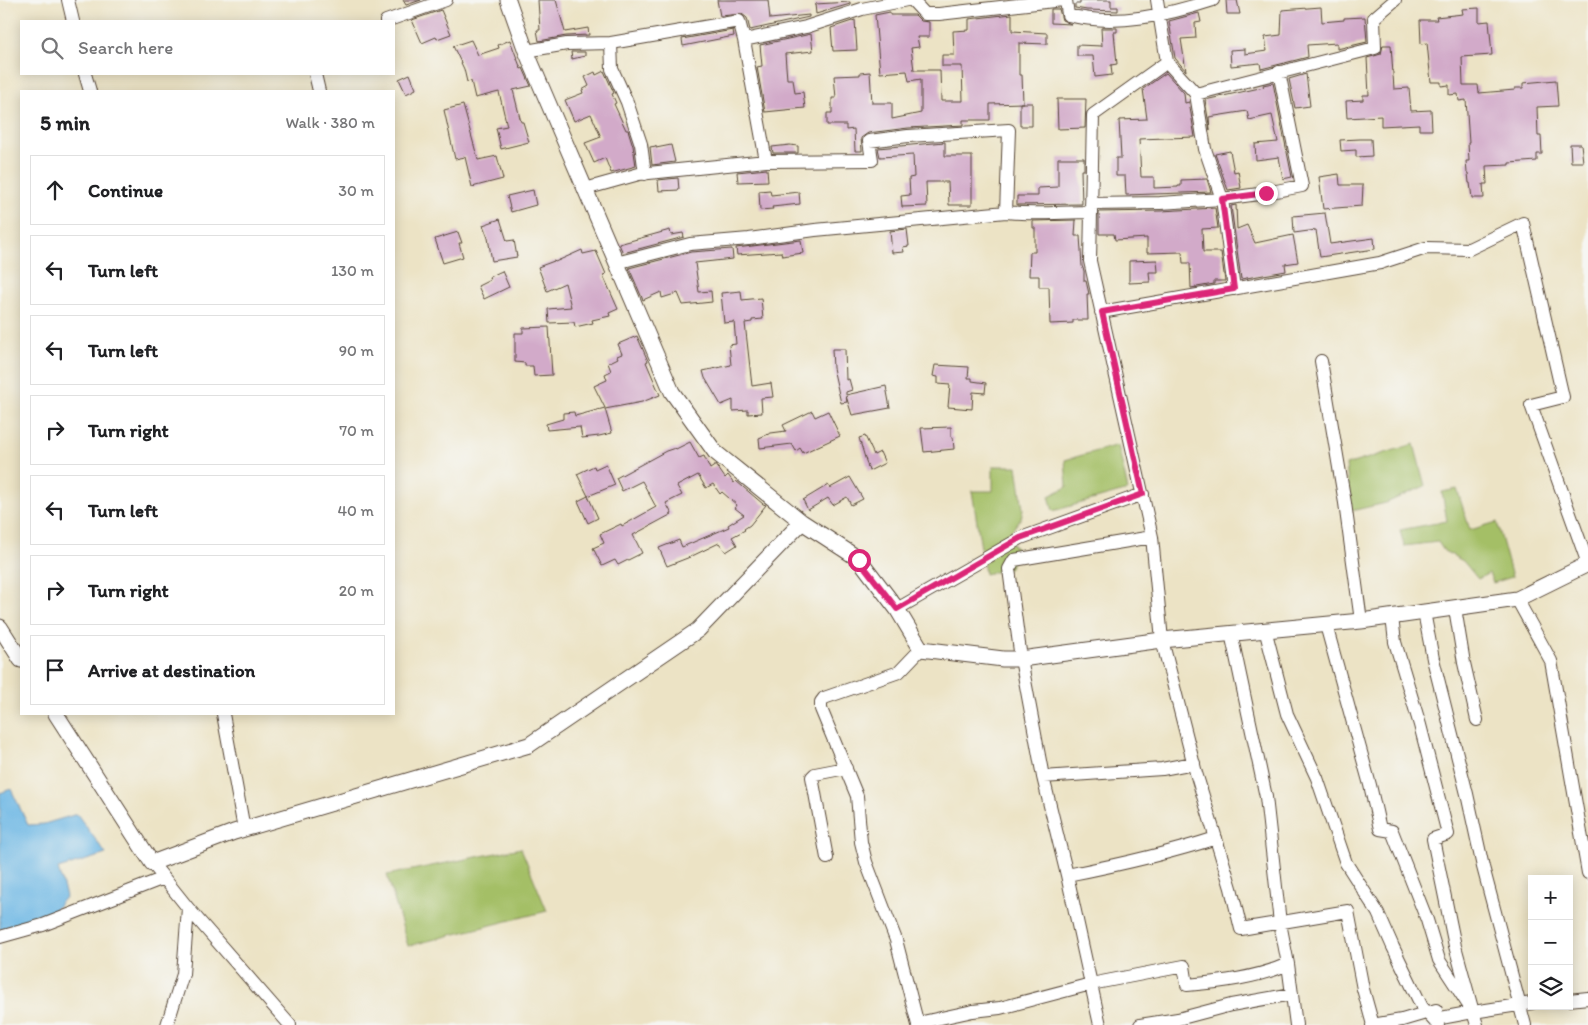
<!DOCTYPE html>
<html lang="en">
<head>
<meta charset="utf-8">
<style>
  :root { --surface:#fff; --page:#f6f6f6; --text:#202124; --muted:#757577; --line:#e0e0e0 }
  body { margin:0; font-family:Itim,sans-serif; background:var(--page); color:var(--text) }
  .controls { position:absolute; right:15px; bottom:15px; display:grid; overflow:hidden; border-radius:0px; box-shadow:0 2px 12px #0003 }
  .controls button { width:45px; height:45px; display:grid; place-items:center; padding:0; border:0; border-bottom:1px solid var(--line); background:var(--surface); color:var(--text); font:25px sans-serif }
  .stop { position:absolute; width:15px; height:15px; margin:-11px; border:4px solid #db2777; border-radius:50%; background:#fff }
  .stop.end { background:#db2777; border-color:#fff; box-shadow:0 1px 5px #0008 }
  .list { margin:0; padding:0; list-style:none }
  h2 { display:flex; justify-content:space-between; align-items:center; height:65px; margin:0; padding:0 20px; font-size:21px }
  h2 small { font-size:16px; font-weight:400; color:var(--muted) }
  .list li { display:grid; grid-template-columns:32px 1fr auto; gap:15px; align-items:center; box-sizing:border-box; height:70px; margin:0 10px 10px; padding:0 10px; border:1px solid var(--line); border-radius:0px }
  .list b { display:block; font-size:19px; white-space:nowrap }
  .list em { font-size:16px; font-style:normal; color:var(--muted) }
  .icon { flex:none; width:28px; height:28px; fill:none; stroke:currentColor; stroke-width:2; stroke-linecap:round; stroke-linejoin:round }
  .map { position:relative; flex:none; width:1588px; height:1025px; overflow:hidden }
  .search { position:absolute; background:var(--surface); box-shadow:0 2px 12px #0003; left:20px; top:20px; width:375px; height:55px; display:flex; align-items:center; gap:12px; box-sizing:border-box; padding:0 18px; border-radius:0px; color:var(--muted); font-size:19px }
  .panel { position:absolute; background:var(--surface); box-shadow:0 2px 12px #0003; left:20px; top:90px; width:375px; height:625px; border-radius:0px }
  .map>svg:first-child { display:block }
  .green { fill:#a4bf66; stroke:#707442 }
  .water { fill:#6bb6e4; stroke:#537081 }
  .building { fill:#d2aac9 }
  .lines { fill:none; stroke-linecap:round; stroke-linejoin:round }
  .minor-casing { stroke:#564637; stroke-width:14 }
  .tertiary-casing { stroke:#564637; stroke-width:17 }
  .minor { stroke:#fff; stroke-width:12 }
  .tertiary { stroke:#fff; stroke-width:15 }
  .route { stroke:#db2777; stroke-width:6 }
</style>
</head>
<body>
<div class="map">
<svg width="1588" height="1025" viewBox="0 0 1588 1025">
  <rect width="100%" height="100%" fill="#f6f6f2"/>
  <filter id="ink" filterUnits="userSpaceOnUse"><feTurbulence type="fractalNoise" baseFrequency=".02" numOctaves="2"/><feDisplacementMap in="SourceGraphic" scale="10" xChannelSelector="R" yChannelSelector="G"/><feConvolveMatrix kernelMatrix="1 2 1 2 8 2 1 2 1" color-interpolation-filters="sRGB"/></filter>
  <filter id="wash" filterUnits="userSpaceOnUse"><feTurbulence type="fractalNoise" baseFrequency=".0096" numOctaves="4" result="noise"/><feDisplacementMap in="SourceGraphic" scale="20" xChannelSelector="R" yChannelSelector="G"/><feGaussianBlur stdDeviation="1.12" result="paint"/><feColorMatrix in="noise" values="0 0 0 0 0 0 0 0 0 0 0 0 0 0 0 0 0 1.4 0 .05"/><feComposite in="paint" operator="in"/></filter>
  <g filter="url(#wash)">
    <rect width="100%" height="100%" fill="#ece3c5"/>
    <path class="green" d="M1414,444L1425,486L1386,503L1351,511L1346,465Z
      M1118,445L1128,490L1053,511L1049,496L1067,487L1065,460Z
      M993,466H1017L1023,509L1021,518L1007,537L1017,550L1009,569L985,574L972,491H993Z
      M1457,489L1470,530L1497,522L1512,577L1493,583L1489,573L1478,579L1463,561L1444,551L1438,542L1404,546L1400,530L1447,521L1442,492Z
      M521,848L547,911L408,946L387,875Z"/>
    <path class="water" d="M11,789L28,825L44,824L77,814L106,854L58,869L66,896L52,913L0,930V793Z"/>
    <g id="blocks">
      <path class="building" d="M403,0H421L406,5Z
        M538,0H556L565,32L588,28L589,35L566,36L539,41L537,30H540Z
        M717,0H768L770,19L809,15V17L750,30L747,18L742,14L720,16Z
        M1080,0H1111V7H1118V11L1087,10L1075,8V4H1080Z
        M1226,0H1237L1240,14H1227Z
        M850,2V4L816,14L815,4Z
        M1321,7L1322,22L1344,20V18L1365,17L1367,42L1337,49V43L1307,45L1308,57L1261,69L1260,63L1231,66L1230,50L1245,49V54L1267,51L1265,37L1281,35L1282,10Z
        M1479,8V22L1489,21L1492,55L1462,57L1463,85H1478L1479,93L1515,90V88H1523V83L1556,80L1558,106L1537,107L1538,136H1541L1542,154H1537V161L1509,163V165L1486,166L1487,184H1483L1484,198H1472L1470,183H1469L1468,173H1467L1466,161H1469L1468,143H1469L1466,100L1459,101L1458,94L1449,95V85L1441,86V82H1431L1427,43L1421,44L1420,20H1437L1436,17L1463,14L1462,9Z
        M1051,9H1059L1062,20L1071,24L1051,23Z
        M441,10L451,34L437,39L436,37L422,43L412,20Z
        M890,12V15H915L921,21L929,22V37H917L919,47L911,48L914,70H940L941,101H963L962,66H942V55H954L953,31L969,30V19L1012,14V31L1047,33V44L1019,43V75H1022L1023,103L990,104V120H963V125L908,128L868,133L861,138L862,151H855L854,129L846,130V125H827V113H832V98H836L834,76L860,75V73L870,72L872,103H892V119L921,113V79L909,81L907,71L880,73L875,15Z
        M1199,13L1201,22L1195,23L1196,38L1181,39L1186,71L1175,58L1169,21Z
        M855,20L857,50L833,51L831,28Z
        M1101,28H1117V32H1114L1117,64L1111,65L1112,75L1095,77L1093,56H1077V45L1102,46Z
        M733,30L734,36L683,46L682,39Z
        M811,34L813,51L785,54L787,79H793L795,93L803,92L805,108L765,112L757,67L762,66L760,45Z
        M471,40L478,55L499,48L498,45L510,40L521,69L523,68L531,86L513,90L521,122H523L529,142L501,149L496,128L507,126L499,92L475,98L471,81L467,82L464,69L453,46Z
        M1383,45H1391L1394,89L1409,88L1411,111L1431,110L1432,130H1419V124L1381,126V116L1347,118L1346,101L1363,100V95H1369L1367,58L1381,54Z
        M571,52H585V56L572,59Z
        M604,71L614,93L612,94L616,103L614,104L626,130H628L633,146L636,166L611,173L605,158L594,163L585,143L601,137L591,114L574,121L565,100L583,93L582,90L589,86L585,77L595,72L596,75Z
        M1166,73L1184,93L1185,103L1189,102L1195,137L1139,139L1141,177H1154V188L1178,187V186H1181V180L1207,179L1211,192L1126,195L1125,176H1116V158H1121L1119,120L1147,119L1143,89Z
        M410,74L416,89L406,94L399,79Z
        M1306,74L1310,106L1295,108L1289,79Z
        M1273,83L1292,177L1283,179L1279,157L1256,160L1255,144L1278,142L1272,115L1249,120L1247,111L1209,117L1210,130L1205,100L1264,87L1263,85Z
        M1057,99H1086L1085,128L1058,129Z
        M1020,103H1032V126H1020Z
        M463,105L478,160L497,156L503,179L472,187L465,157L455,159L444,110Z
        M1360,139H1371L1372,156L1356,157V150L1341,151L1340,140Z
        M945,142V156H972V205H949L948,182H926L927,206L902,207L901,196L910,195L909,178L914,177L913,155L880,157L878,148Z
        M1570,144H1581L1583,162H1571Z
        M671,145L675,162L652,165L650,147L656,146V148Z
        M790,145L798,146V153H773L772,147Z
        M1230,151L1234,172L1238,171L1241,188L1228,190L1215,154Z
        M1058,158H1084V170H1081L1082,204L1017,205V196H1038V188L1058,187Z
        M767,169L768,181L738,182L737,172Z
        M1339,174L1340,185H1363L1362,206L1323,209L1319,177Z
        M678,178L679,190L659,191L658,180Z
        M533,190L536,205L511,212L507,196Z
        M770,190L771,195L799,192L800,204L772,207L773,209L760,210L759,191Z
        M1236,205L1237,229L1247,225L1255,243L1293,235L1298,262L1285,264L1286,271L1241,279L1231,206Z
        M1215,208L1218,228L1202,229L1203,252H1221L1225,281H1214V284L1191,288L1190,263H1183L1182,252L1147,253V238L1115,240L1114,234H1099V212L1161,211Z
        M1325,213L1330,244L1374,238L1375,249L1320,257L1316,230L1294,233L1293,216Z
        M500,219L507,241L514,240L517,257L492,261L488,238L483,225Z
        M1076,220L1075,236H1080L1082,266L1084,271V281H1086L1089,294H1087L1088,320H1073V323L1050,324L1049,287H1039V276H1029L1030,252H1035V228H1033V221Z
        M907,229L909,246L903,247L904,252L892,253L890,231Z
        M670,230L671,235L683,233L684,237L623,253L619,244Z
        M458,232L462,243H459L463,257L443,263L435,239Z
        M801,240L803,253L782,256L781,252L737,255L736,248Z
        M732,249L733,259L695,263L699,292L711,291L712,302L683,305L678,293L662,298L661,292L643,300L629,268L691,252Z
        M582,250L583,254L596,251L606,274L603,275L618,309L609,313L610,316L592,320L593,323L575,327L574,322L549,323L548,309L571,307L565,283L547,291L538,267L554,261L555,262Z
        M1157,260L1158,272H1149L1150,282L1129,283V261Z
        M502,271L509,287L484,299L478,286L490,280L489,277Z
        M741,291L742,300L761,298L763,319L752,320V322L745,323L752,386L771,383L773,397L761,398L762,413L748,414V410L733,411V400L721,405L705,378L703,371L731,365L729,345L736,344L734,322L724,323L721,293Z
        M549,327L552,375L534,376L533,366H525V363L515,362V333H523V328Z
        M637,336L648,361L646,362L660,395L642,402L605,409L612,433L599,436L582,438L580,427L547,430L546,424L563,419V413L574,412L575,416L605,408L594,386L607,380L605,374L611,371L608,363L618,358L617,356L622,354L618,344Z
        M832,349H845L846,380L849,379L852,390L846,392V395L886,386L890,408L852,415L846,396L847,402L841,403L833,368Z
        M935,365L969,367L968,378H972V381L986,383L985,393L973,392L972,409L948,407L950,385L938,384V377L933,376Z
        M812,411L815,417L828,411L840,436L803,453L800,448L796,451L792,444L760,448L759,438L771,433L786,431L783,425Z
        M951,427V437H953L954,449L924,452L921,428Z
        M865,436L874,455L880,452L885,463L869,471L859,438Z
        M690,442L699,458L704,456L710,469L716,465L725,478L728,475L734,483L736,481L763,504L766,505L750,525L744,529L745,530L732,537L737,545L726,552L719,543L690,557L667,566L659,548L679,540L682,547L729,527L728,525L744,515L735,508L737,505L722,492L720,494L713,484L706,488L698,475L677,486L682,495L666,503L672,514L633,535L642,553L618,565L615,560L602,566L593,548L604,543L600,534L621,524L622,526L656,507L642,481L622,491L616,478L666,451L675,448L676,449Z
        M606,464L615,485L588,496L577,474L594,466L595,469Z
        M850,477L863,499L851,505L847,497L833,505L828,498L808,510L803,500L828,485L830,488Z
        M588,496L598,518L588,523L578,501Z"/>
    </g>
  </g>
  <g filter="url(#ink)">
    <use href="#blocks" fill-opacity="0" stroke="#564637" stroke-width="1"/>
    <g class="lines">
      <g class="minor-casing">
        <path id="minor" d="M68,0L73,21
          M912,0L925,14H939L1063,0
          M1066,0L1068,15C1116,27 1167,15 1213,0
          M386,21L446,0
          M611,43L739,21L744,40
          M526,51L567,44L611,43L612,69L627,102L641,144L645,174
          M1167,62L1196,94L1375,48L1374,18L1395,0
          M85,74L90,91
          M315,74L319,91
          M766,161L744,40L806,27L862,9L907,0
          M585,189L639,174L766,161L872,160L869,141L908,136L1009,130L1006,212C1034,215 1062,212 1091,212
          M1091,204L1160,203L1222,199L1205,149L1196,94
          M616,263L690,244L749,239L815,230L1006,212
          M1234,289L1222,199L1266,193L1302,186L1279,72
          M1101,312L1380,263L1426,248L1469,249L1523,223L1563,397L1531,405L1588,564
          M1321,361L1345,503L1361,621
          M1152,537L1162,640L1196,773L1231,888L1241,929L1348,911L1363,989L1373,1025
          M1517,599L1551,661L1588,873
          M1455,608L1464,663L1477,720
          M897,609L1021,538L1143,494
          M1424,612L1433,659L1467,794L1483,867L1525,1025
          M1392,617L1395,642L1420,725L1448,834L1433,839L1455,946L1473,1012L1532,1003
          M1326,625L1370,785L1380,829L1392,831L1427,920L1439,960L1473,1012L1477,1025
          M1265,629L1287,714L1317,778L1346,863L1378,913L1393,947L1422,1007L1438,1025
          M1231,633L1266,797L1280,923L1288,964L1296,1025
          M223,714L244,829
          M1043,777L1162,769L1194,763
          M827,858L812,777L815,774L846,768
          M152,863L188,908L290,1025
          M1067,875C1118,865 1167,854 1216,838
          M0,937L43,925L164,878
          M1569,1000L1588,998
          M918,1023L973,1011L1000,1008L1091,984L1184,966L1187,985C1221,982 1257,978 1288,964
          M167,1025L183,974L188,908
          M918,1025L896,940L866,862L861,842L857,796L821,709V702L824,698L899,672L921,649
          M1100,1025L1067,875L1043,777L1021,659L1009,569L1014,560L1152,537L1090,261L1093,115L1167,62L1157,0
          M1140,1025L1178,1019L1231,1005L1292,994
          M1372,1025L1402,1020L1436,1010L1437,1017L1441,1018L1473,1012"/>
      </g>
      <g class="tertiary-casing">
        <path id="tertiary" d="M508,0L526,51L672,392L715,452L802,522
          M0,627L21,660
          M56,714L152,863L234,832L529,745L698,630L802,522L859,559L897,609L921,649L1003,659H1021L1162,640L1361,621L1517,599L1588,564"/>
      </g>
      <use href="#minor" class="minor"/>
      <use href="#tertiary" class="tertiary"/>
    </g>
  </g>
  <g class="lines" filter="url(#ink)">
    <path class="route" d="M859,560L897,609L1020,538L1143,494L1102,312L1234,289L1222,199L1266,193"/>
  </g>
</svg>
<div class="controls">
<button>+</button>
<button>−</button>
<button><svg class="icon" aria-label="layers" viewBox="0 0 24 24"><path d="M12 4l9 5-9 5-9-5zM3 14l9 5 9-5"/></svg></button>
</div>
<div class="stop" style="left:859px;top:560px"></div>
<div class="stop end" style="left:1266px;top:193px"></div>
<div class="search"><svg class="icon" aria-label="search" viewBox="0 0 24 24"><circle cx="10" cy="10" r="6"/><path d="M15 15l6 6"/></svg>Search here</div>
<section class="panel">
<h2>5 min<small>Walk · 380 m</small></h2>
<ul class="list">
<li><svg class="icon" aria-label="ahead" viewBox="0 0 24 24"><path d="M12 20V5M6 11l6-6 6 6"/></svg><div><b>Continue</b></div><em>30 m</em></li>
<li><svg class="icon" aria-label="left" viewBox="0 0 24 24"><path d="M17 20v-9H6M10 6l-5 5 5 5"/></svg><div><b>Turn left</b></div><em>130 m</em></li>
<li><svg class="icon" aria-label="left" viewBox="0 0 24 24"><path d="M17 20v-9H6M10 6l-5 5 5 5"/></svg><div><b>Turn left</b></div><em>90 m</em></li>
<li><svg class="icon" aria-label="right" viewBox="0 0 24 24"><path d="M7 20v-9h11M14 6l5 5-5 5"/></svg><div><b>Turn right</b></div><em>70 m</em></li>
<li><svg class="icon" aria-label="left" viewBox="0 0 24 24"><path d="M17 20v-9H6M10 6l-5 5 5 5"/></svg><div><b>Turn left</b></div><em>40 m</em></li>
<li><svg class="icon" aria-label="right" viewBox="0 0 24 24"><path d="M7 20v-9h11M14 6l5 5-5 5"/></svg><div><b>Turn right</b></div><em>20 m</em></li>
<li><svg class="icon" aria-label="arrive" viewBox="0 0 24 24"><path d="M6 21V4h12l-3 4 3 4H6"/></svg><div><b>Arrive at destination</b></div></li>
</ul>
</section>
</div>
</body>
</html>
